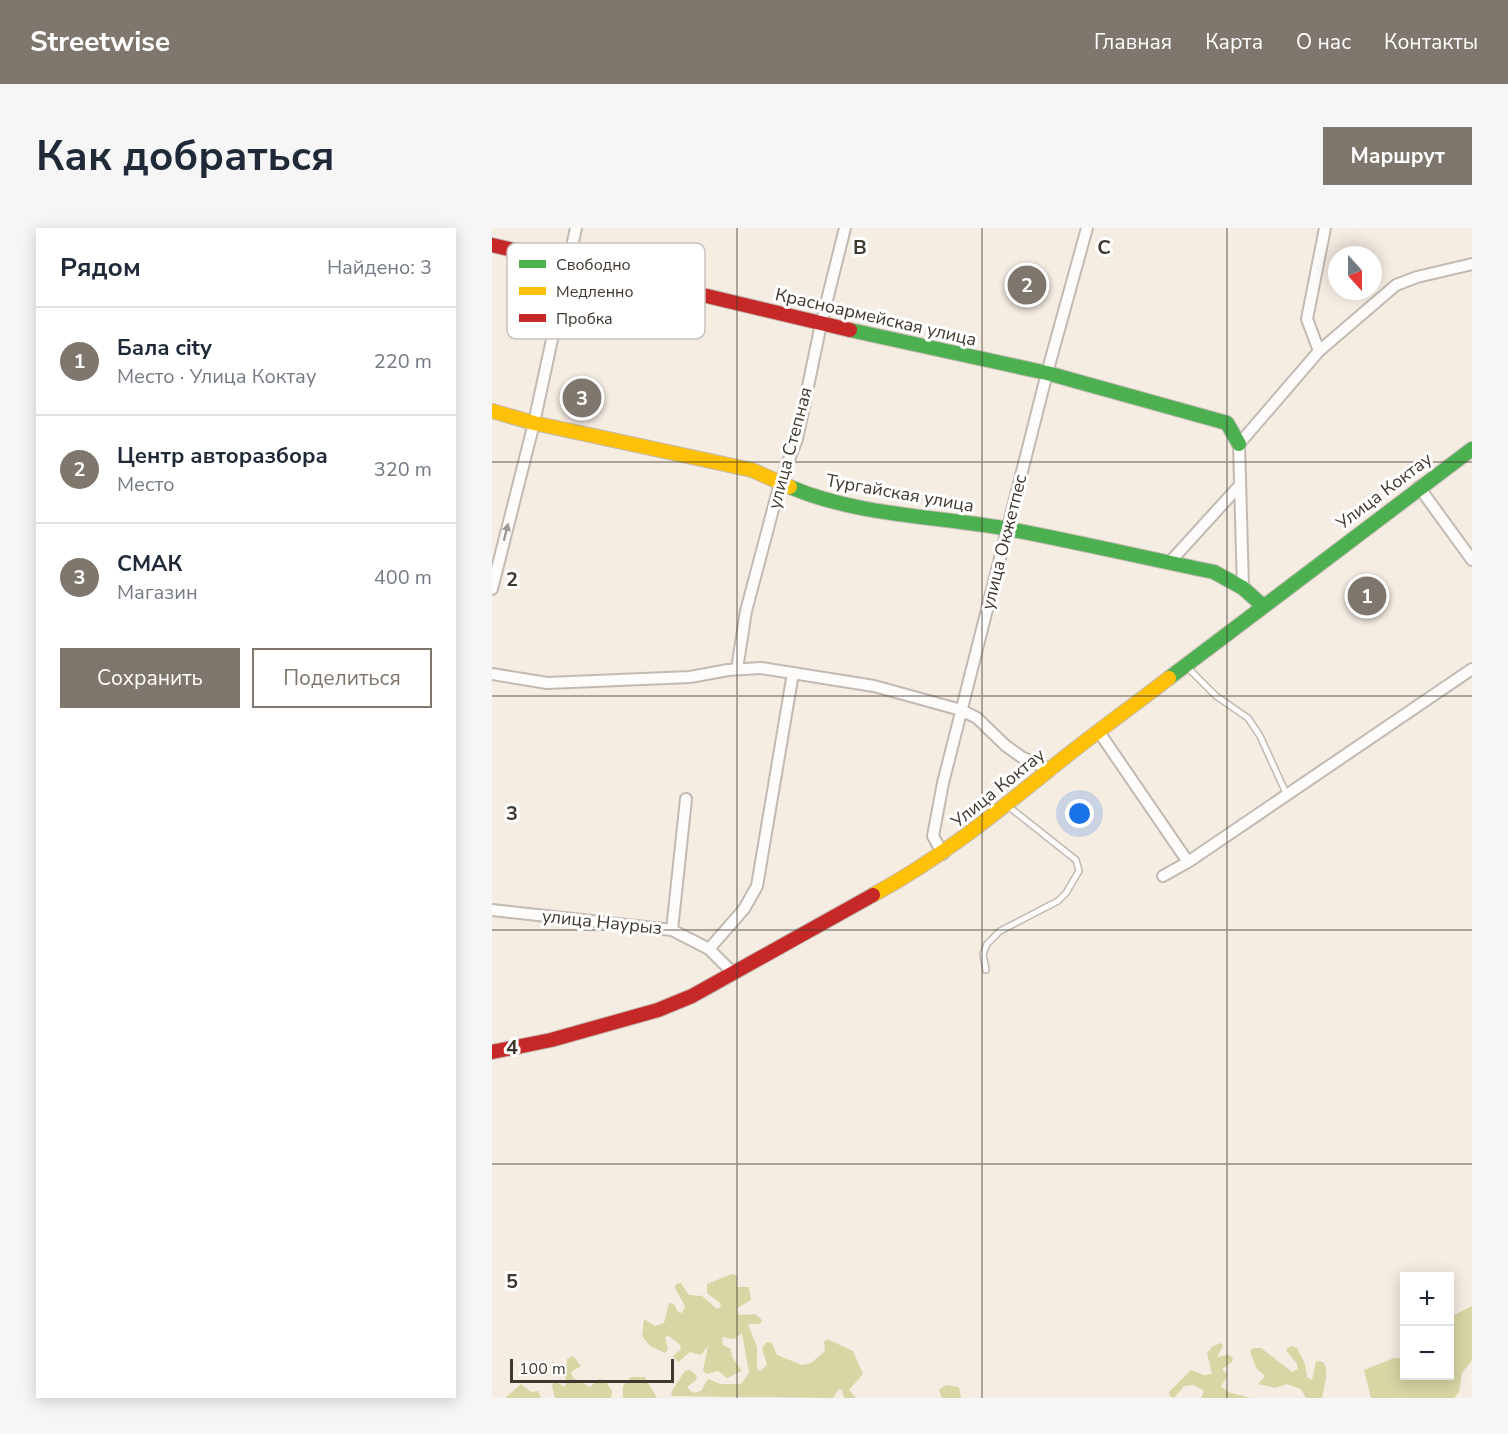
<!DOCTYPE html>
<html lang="ru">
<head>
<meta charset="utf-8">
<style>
  :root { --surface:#fff; --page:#f6f6f7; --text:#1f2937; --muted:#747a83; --line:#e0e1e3; --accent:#7f776d }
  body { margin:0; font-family:"Nunito Sans",sans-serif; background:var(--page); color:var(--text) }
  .controls { position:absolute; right:18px; bottom:18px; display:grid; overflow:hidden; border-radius:0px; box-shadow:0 3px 15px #0003 }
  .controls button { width:54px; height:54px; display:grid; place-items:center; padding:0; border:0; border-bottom:2px solid var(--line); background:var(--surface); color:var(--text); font:30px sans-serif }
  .compass { position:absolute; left:836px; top:18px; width:54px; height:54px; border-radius:50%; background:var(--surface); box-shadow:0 3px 15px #0003; rotate:159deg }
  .scale { position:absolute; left:18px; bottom:15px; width:164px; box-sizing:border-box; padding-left:6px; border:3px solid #3f382e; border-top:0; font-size:16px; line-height:21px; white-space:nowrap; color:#3f382e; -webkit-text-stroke:4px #fff; paint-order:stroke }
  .you { position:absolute; left:588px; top:586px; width:21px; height:21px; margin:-15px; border:4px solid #fff; border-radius:50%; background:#1a73e8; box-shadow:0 0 0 9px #1a73e833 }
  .badge { display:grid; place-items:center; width:39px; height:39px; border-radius:50%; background:var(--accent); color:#fff; font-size:20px; font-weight:700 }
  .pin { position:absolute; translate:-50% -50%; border:3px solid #fff; box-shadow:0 2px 6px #0006 }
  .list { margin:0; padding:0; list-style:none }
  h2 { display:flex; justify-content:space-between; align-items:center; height:78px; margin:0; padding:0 24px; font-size:26px }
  h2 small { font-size:20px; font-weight:400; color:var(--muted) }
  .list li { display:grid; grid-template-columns:39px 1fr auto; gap:18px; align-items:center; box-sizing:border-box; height:108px; padding:0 24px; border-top:2px solid var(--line) }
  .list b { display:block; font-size:22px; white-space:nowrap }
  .list p { margin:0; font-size:20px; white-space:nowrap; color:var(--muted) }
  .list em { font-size:20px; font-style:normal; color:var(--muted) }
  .actions { display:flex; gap:12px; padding:18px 24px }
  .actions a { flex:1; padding:14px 0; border:2px solid var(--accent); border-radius:0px; text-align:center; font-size:21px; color:var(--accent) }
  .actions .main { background:var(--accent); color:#fff }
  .map { position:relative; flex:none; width:980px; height:1170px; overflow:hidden; border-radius:0px }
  header { display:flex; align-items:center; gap:36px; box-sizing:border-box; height:84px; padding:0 30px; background:var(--accent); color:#fff }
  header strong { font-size:28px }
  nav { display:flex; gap:33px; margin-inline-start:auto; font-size:21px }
  .intro { display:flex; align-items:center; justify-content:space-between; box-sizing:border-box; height:144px; padding:0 36px }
  h1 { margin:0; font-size:42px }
  .button { padding:15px 27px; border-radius:0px; background:var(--accent); color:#fff; font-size:21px; font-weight:700 }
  main { display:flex; gap:36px; padding:0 36px }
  aside { flex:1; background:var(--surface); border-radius:0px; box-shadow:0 3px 15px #0003 }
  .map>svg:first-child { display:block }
  .forest { fill:#d8d6a5 }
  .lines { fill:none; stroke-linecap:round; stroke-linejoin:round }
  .lane-casing { stroke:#c2bab2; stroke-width:8 }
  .street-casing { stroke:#c2bab2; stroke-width:14 }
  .fast-casing { stroke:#c2bab2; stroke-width:16 }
  .slow-casing { stroke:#c2bab2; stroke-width:16 }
  .jam-casing { stroke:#c2bab2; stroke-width:16 }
  .lane { stroke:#fefcfb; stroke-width:5 }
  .street { stroke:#fefcfb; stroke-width:10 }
  .fast { stroke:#4caf50; stroke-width:14 }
  .slow { stroke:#ffc107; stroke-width:14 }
  .jam { stroke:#c62828; stroke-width:14 }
  .oneway { fill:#9e9a94 }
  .grid { fill:none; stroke:#3f382e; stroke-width:1.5; stroke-opacity:0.55 }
  .labels { text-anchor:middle; stroke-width:6; stroke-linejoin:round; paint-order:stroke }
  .street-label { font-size:18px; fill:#3f382e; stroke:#fff }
  .key { fill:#fff; stroke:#c5c3c0; stroke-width:1.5 }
  .key-label { font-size:16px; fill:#3f382e }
  .grid-label { font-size:20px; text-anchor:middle; font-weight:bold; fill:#3f382e; stroke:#fff; stroke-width:6; stroke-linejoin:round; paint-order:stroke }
</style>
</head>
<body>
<header>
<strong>Streetwise</strong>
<nav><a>Главная</a><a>Карта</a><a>О нас</a><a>Контакты</a></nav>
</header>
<div class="intro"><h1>Как добраться</h1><a class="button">Маршрут</a></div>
<main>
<aside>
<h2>Рядом<small>Найдено: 3</small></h2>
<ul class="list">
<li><span class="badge">1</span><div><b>Бала city</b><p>Место · Улица Коктау</p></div><em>220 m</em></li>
<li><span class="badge">2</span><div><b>Центр авторазбора</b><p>Место</p></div><em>320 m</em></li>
<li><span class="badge">3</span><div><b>СМАК</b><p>Магазин</p></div><em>400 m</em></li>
</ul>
<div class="actions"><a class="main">Сохранить</a><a>Поделиться</a></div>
</aside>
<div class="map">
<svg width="980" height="1170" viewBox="0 0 980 1170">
  <rect width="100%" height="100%" fill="#f5ece2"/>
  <path class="forest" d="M240,1046L245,1047V1059H257L259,1072L245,1080V1085L248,1087L263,1086L270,1092L268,1096H256L265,1119V1140L268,1143L275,1137L270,1120L275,1114L280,1115L285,1127L310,1137L319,1135L333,1123L332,1114L335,1111L361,1123L371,1146L357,1162L364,1170H352L350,1162L347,1161L341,1170L180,1168L179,1164L193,1143L198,1142L205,1148L204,1152L195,1159L201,1165L209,1163L216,1151L228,1156H249L257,1145L250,1105L242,1111L230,1109L231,1117L239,1121L240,1129L250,1143L235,1150L226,1143L214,1146L211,1142L216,1118L209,1127L198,1124L186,1134L181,1128L188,1122L189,1118L177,1108L173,1109L176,1122L173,1125L158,1118L150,1108L152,1091L163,1098L172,1095L177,1075L182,1076L186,1084L190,1085L193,1078L183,1060L184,1056L189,1055L197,1067L210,1068L225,1081L229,1079L228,1075L215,1065V1056Z
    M980,1078V1132L970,1145L967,1164L962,1170H879L872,1142L902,1130H912V1148H958V1089Z
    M729,1115L731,1118L725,1129L737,1127L741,1130L740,1134L730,1141L736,1147L729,1158L736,1164L758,1170H709L712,1163L701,1157L692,1158L682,1170L678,1168L677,1164L699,1142L712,1147L720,1146L715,1125L721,1118Z
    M799,1118L805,1120L813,1136L815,1149L820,1152L824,1133L831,1134L834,1139V1151L830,1170H814L809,1161L795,1156L783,1160L766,1156L773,1148L764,1140L758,1123L762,1120H769L800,1144L806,1141L805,1136L794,1122Z
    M81,1128L89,1138L79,1144L81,1150L98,1159L107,1151L113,1152L120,1163L119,1170H63L60,1158L63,1153L73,1159L75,1131Z
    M139,1149H153L165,1170H131V1158Z
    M29,1156L39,1164L46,1163L49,1170H13Z
    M454,1157L467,1159L469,1170H450L447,1162Z"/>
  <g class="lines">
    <g class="lane-casing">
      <path id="lane" d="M695,439L724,468L756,490L768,508L794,565
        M494,742L491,726L495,716L508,703L566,673L574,665L587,643L584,632L516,578"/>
    </g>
    <g class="street-casing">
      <path id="street" d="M827,123L815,91L833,0
        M927,259L980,332
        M677,335L748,257
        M751,360L747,216L827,123L904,57L925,49L980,36
        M0,361L42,195L84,0
        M245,441L254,383L288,255L305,211L329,96L353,0
        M0,446L55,455L198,449L236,442L269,440L382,458L469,482L485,490L514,518L531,530L558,541
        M607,504L696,634
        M451,626L441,608L451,555L555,145L595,0
        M671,648L696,634L980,441
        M0,682L180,702L217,721L241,745
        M180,702L194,571
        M217,721L252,681L265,658L301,445"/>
    </g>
    <g class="fast-casing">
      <path id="fast" d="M358,102L555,145L735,195L747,216
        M298,259C366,288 444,288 517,301C585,314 654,330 722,344L751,360L771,378
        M677,450L980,221"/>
    </g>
    <g class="slow-casing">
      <path id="slow" d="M0,183L42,195L260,242L298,259
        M381,667C447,631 499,589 557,542C596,510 637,481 677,450"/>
    </g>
    <g class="jam-casing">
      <path id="jam" d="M0,17L358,102
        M0,824L59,812L166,782L200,768L381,667"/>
    </g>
    <use href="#lane" class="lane"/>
    <use href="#street" class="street"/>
    <use href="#fast" class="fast"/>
    <use href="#slow" class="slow"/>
    <use href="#jam" class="jam"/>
  </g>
  <defs><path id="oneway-solid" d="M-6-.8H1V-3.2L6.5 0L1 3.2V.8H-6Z" transform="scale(1.5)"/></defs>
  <use class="oneway" href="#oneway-solid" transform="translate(14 304) rotate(-76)"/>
  <path class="grid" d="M245,0V1170M490,0V1170M735,0V1170M0,234H980M0,468H980M0,702H980M0,936H980"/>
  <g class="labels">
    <g class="street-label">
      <text transform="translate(384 89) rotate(13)" y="6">Красноармейская улица</text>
      <text transform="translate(298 220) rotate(-75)" y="6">улица Степная</text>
      <text transform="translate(892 263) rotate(-37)" y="6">Улица Коктау</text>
      <text transform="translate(408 265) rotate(10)" y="6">Тургайская улица</text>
      <text transform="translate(512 314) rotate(-76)" y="6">улица Окжетпес</text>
      <text transform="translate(506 560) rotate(-39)" y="6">Улица Коктау</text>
      <text transform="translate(110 694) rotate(6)" y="6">улица Наурыз</text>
    </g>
  </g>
  <rect x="15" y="15" width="198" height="96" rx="9" class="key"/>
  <rect x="27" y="32" width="27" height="8" fill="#4caf50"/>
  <rect x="27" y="59" width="27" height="8" fill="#ffc107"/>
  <rect x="27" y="86" width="27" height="8" fill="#c62828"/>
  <g class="key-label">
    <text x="64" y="42">Свободно</text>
    <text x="64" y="69">Медленно</text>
    <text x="64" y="96">Пробка</text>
  </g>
  <g class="grid-label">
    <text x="368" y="26">B</text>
    <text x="612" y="26">C</text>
    <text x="20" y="358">2</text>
    <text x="20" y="592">3</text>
    <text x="20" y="826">4</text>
    <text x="20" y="1060">5</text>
  </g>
</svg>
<div class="controls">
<button>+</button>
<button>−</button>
</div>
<svg class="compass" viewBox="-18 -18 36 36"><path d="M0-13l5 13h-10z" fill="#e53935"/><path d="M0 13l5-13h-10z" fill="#747a83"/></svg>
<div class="scale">100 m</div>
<div class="you"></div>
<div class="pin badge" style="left:875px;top:368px">1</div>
<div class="pin badge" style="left:535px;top:57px">2</div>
<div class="pin badge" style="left:90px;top:170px">3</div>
</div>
</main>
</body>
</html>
